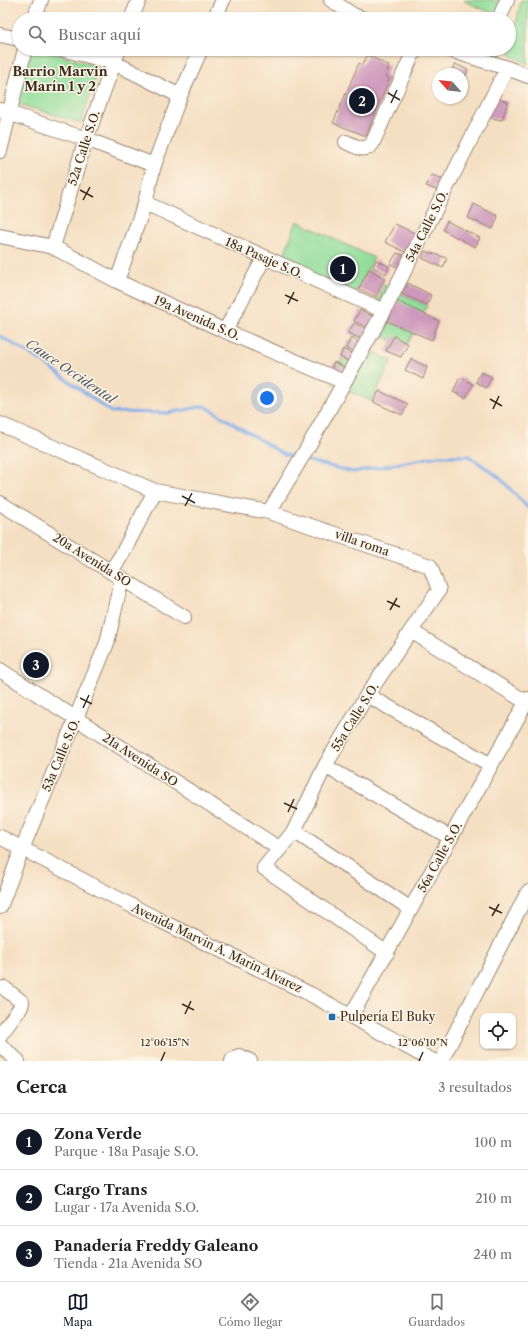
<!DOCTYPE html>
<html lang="es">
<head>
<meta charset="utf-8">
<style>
  :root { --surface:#fff; --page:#f6f6f6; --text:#202124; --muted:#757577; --line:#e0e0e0; --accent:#111827 }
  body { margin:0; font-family:"Libre Caslon Text",serif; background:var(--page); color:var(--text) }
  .controls { position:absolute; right:12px; bottom:12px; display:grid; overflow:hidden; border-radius:8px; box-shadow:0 1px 3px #0004 }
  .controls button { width:36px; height:36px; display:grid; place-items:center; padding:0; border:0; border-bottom:1px solid var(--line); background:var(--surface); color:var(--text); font:20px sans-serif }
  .compass { position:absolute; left:432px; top:68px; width:36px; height:36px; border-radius:50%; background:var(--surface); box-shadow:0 1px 3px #0004; rotate:297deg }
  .you { position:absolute; left:267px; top:398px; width:14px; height:14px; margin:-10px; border:3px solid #fff; border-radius:50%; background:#1a73e8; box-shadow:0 0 0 6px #1a73e833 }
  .badge { display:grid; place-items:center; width:26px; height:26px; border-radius:50%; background:var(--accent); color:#fff; font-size:13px; font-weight:700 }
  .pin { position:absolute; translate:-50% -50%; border:2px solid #fff; box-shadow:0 1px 4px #0006 }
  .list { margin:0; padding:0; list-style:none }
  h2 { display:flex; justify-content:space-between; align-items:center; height:52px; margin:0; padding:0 16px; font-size:17px }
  h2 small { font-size:13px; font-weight:400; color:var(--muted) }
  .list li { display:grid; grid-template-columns:26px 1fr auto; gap:12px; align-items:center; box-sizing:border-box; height:56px; padding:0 16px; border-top:1px solid var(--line) }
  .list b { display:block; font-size:15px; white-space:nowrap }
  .list p { margin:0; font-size:13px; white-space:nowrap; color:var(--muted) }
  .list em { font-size:13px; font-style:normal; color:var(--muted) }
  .icon { flex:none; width:22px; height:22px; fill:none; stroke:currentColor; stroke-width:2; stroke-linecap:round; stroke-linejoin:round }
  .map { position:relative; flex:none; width:528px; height:1061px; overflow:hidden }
  .search { position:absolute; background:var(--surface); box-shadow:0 1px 3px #0004; left:12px; right:12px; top:12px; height:44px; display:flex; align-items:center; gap:10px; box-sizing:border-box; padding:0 14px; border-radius:22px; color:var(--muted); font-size:15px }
  .sheet { height:220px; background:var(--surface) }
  nav { display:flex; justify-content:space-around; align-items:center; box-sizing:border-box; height:56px; border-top:1px solid var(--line); background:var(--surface); font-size:11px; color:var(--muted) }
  nav a { display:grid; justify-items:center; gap:2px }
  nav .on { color:var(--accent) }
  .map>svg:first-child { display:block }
  .green { fill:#90dd9a; stroke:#66845c }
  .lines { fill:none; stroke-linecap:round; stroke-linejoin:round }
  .stream { stroke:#7eaee9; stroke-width:3 }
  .building { fill:#cd98bc }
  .minor-casing { stroke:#988470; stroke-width:16 }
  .minor { stroke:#fff; stroke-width:14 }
  .ticks { fill:none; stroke:#3b2a1e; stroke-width:1.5 }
  .poi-dot { fill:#1f6fb2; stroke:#fcf5e5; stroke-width:1.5 }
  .labels { text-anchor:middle; stroke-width:3; stroke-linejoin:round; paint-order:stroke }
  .street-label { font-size:12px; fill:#3b2a1e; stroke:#fcf5e5 }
  .poi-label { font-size:12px; fill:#3b2a1e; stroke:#fcf5e5; text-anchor:start }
  .neighbourhood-label { font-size:13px; font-weight:bold; fill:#3b2a1e; stroke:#fcf5e5 }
  .water-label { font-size:13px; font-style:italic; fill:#525865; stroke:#fcf5e5 }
  .ticks-label { font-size:10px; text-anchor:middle; fill:#3b2a1e; stroke:#fcf5e5; stroke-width:3; stroke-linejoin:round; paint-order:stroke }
</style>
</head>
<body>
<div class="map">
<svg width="528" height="1061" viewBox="0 0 528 1061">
  <rect width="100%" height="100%" fill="#fcf5e5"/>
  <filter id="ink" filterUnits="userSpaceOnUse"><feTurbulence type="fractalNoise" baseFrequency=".025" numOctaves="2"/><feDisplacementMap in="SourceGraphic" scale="8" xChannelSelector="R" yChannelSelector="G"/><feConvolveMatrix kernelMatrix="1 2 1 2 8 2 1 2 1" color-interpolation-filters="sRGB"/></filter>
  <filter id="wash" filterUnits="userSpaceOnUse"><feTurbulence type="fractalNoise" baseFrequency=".012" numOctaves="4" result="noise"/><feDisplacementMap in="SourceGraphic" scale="16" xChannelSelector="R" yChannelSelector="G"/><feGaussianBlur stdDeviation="0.9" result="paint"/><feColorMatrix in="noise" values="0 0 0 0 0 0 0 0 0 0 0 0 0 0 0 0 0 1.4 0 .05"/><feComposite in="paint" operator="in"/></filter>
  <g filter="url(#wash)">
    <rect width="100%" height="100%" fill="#f5dfc2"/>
    <path class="green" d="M465,0H513L503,18L464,1Z
      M521,0H528V64L510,55Z
      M32,49H40L99,67L81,123L15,103Z
      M297,221L374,258L352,298L280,265Z
      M384,285L427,306L406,347L367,329Z
      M349,340L392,361L371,401L332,384Z"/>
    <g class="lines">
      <path class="stream" d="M0,336L43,362L111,412L169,413L205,406L283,454L296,458
        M305,460L353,472L438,456H469L500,478L528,508"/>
    </g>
    <g id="blocks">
      <path class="building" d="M368,55L389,66L386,75L389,80L366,136L333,123L359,63L362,65Z
        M455,64L468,70L462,83V74H450Z
        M497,98L508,102L502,120L486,117Z
        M432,175L446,181L441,192L426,186Z
        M474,204L498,216L493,229L468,218Z
        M447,221L480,238L475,247L443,230Z
        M395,224L419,235L409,254L385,242Z
        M425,251L447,258L443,268L422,258Z
        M397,253L407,256L401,269L390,264Z
        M376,260L389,266L386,274L373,267Z
        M369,269L385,278L376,297L359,289Z
        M408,283L431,295L427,305L402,294Z
        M397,301L439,321L432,340L386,321Z
        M360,310L375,317L369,328L354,321Z
        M354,323L368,330L363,340L348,333Z
        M394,336L408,344L401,357L386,351Z
        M351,338L362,344L358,354L346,348Z
        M343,349L356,355L352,363L340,357Z
        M411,359L427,367L423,379L405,370Z
        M334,362L348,369L345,376L331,369Z
        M481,372L492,377L486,388L476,382Z
        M460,377L473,384L466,398L453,392Z
        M379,391L408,404L402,415L373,402Z"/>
    </g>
  </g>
  <g filter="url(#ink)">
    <use href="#blocks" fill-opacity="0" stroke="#988470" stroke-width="1"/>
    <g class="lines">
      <g class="minor-casing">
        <path id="minor" d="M331,0L353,15L363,19
          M34,19L41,0
          M131,19L139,0
          M214,19L223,0
          M499,19L507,0
          M0,35L19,39
          M61,49L113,62L180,96
          M447,49L507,68L528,76
          M0,110L86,139L154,165
          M346,142C356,146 364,153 372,144L415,49
          M0,151L25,49
          M145,203L384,311
          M0,236L53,247L117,281L225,331L344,382
          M53,247L86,139L119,49
          M117,281L145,203L154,165L180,96L201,49
          M225,331L264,258
          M0,424L155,491L121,556L111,571
          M155,491L269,512L430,566L439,590L367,695L325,766L294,831L264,868L387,953
          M0,503L184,617
          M269,512L309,445L384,311L507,68
          M411,631L526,702
          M0,670L280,849
          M367,695L491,765
          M325,766L451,838
          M294,831L411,909
          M0,837L159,920L310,994L433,1061
          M0,907L22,849L107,643L122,578
          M351,1016L528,699
          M0,1035L21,1007L22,1002L4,988
          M0,1045L18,1061
          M232,1061L233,1059L239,1056L250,1061
          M441,1061L528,892"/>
      </g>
      <use href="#minor" class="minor"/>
    </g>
  </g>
  <path class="ticks" d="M388,93L400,100M391,103L397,90M80,190L93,197M83,200L90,187M285,295L298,301M288,304L294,292M490,399L502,406M493,409L499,396M182,496L195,503M185,506L192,493M387,601L400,607M390,610L397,598M80,698L92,704M83,708L89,695M284,803L297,809M288,812L294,799M489,907L502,913M492,916L499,904M182,1004L194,1010M185,1014L191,1001M161,1061L165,1052M419,1061L423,1052"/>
  <rect class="poi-dot" x="328" y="1013" width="8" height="8" rx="2"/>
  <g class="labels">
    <g class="street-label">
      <text transform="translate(84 148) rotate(-72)" y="4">52a Calle S.O.</text>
      <text transform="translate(427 226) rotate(-63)" y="4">54a Calle S.O.</text>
      <text transform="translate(264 258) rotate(24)" y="4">18a Pasaje S.O.</text>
      <text transform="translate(197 318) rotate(24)" y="4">19a Avenida S.O.</text>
      <text transform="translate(362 543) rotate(19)" y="4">villa roma</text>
      <text transform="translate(92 560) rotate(32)" y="4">20a Avenida SO</text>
      <text transform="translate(355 717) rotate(-58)" y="4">55a Calle S.O.</text>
      <text transform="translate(61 755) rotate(-67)" y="4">53a Calle S.O.</text>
      <text transform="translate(140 760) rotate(33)" y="4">21a Avenida SO</text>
      <text transform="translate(440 857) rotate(-61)" y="4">56a Calle S.O.</text>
      <text transform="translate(217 948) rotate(26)" y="4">Avenida Marvin A. Marin Alvarez</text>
    </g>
    <g class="poi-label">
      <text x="340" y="1021">Pulpería El Buky</text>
    </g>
    <g class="neighbourhood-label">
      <text x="60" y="76">Barrio Marvin<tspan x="60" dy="15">Marín 1 y 2</tspan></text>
    </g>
    <g class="water-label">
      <text transform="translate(71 371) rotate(34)" y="5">Cauce Occidental</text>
    </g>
  </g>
  <g class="ticks-label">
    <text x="165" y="1046">12°06'15"N</text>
    <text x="423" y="1046">12°06'10"N</text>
  </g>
</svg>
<div class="controls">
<button><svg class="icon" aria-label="locate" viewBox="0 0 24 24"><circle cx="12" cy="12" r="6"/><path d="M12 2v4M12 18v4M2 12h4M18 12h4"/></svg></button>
</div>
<svg class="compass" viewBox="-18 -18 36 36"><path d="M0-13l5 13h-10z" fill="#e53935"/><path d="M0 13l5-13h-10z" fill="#757577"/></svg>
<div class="you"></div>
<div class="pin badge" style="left:343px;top:269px">1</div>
<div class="pin badge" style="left:362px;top:101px">2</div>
<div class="pin badge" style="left:36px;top:665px">3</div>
<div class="search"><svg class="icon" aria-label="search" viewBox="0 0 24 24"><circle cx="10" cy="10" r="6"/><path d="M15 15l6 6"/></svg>Buscar aquí</div>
</div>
<section class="sheet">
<h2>Cerca<small>3 resultados</small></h2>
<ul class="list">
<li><span class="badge">1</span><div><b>Zona Verde</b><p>Parque · 18a Pasaje S.O.</p></div><em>100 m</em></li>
<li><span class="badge">2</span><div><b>Cargo Trans</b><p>Lugar · 17a Avenida S.O.</p></div><em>210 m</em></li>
<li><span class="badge">3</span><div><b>Panadería Freddy Galeano</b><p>Tienda · 21a Avenida SO</p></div><em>240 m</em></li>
</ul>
</section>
<nav>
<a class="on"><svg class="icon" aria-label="map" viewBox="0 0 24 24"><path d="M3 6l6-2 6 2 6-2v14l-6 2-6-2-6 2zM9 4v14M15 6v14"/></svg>Mapa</a>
<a><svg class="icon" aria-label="directions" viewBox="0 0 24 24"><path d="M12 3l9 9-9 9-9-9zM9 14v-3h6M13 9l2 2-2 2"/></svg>Cómo llegar</a>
<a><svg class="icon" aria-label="saved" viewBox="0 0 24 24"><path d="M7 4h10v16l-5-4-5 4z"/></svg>Guardados</a>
</nav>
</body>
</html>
